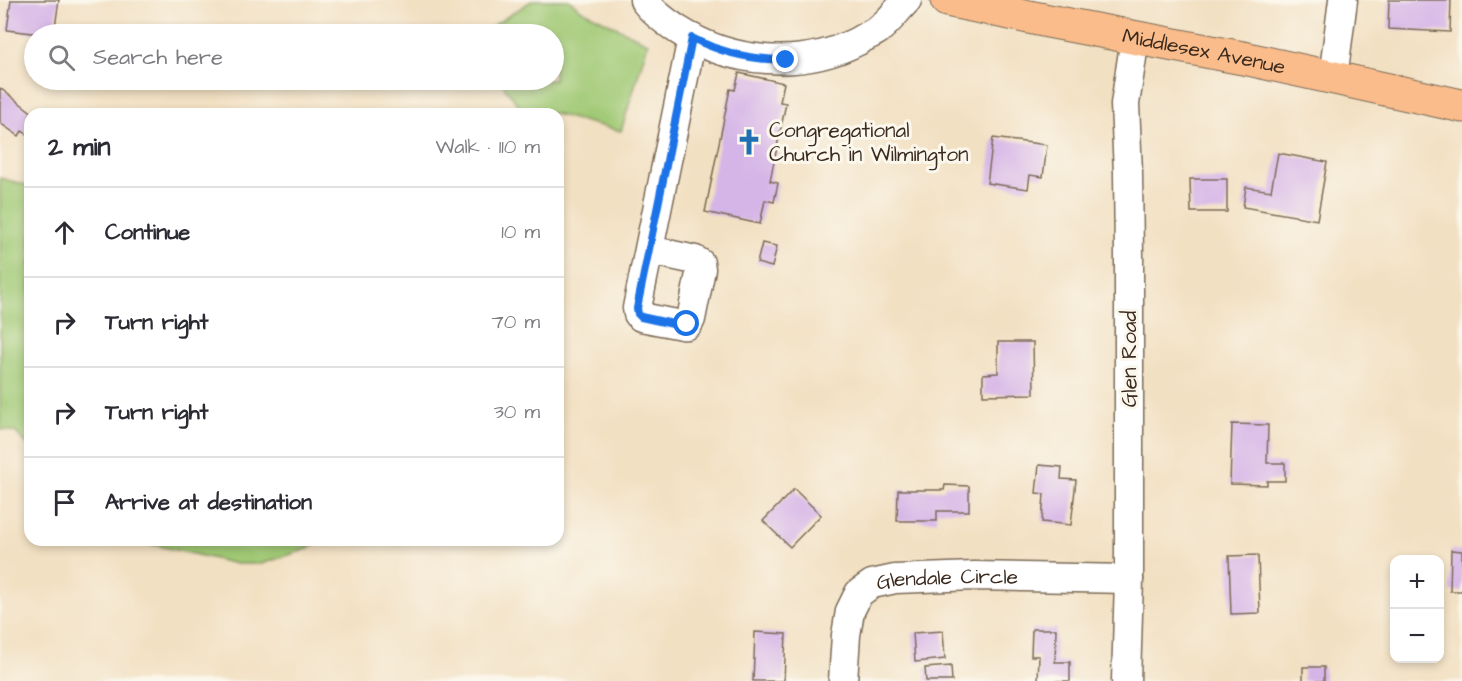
<!DOCTYPE html>
<html lang="en">
<head>
<meta charset="utf-8">
<style>
  :root { --surface:#fff; --page:#f7f7f7; --text:#2b2b33; --muted:#7c7c81; --line:#e1e1e2 }
  body { margin:0; font-family:"Architects Daughter",sans-serif; background:var(--page); color:var(--text) }
  .controls { position:absolute; right:18px; bottom:18px; display:grid; overflow:hidden; border-radius:12px; box-shadow:0 3px 9px #0003 }
  .controls button { width:54px; height:54px; display:grid; place-items:center; padding:0; border:0; border-bottom:2px solid var(--line); background:var(--surface); color:var(--text); font:30px sans-serif }
  .stop { position:absolute; width:18px; height:18px; margin:-14px; border:4px solid #1a73e8; border-radius:50%; background:#fff }
  .stop.end { background:#1a73e8; border-color:#fff; box-shadow:0 2px 6px #0008 }
  .list { margin:0; padding:0; list-style:none }
  h2 { display:flex; justify-content:space-between; align-items:center; height:78px; margin:0; padding:0 24px; font-size:26px }
  h2 small { font-size:20px; font-weight:400; color:var(--muted) }
  .list li { display:grid; grid-template-columns:39px 1fr auto; gap:18px; align-items:center; box-sizing:border-box; height:90px; padding:0 24px; border-top:2px solid var(--line) }
  .list b { display:block; font-size:22px; white-space:nowrap }
  .list em { font-size:20px; font-style:normal; color:var(--muted) }
  .icon { flex:none; width:33px; height:33px; fill:none; stroke:currentColor; stroke-width:2; stroke-linecap:round; stroke-linejoin:round }
  .map { position:relative; flex:none; width:1462px; height:681px; overflow:hidden }
  .search { position:absolute; background:var(--surface); box-shadow:0 3px 9px #0003; left:24px; top:24px; width:540px; height:66px; display:flex; align-items:center; gap:15px; box-sizing:border-box; padding:0 21px; border-radius:33px; color:var(--muted); font-size:22px }
  .panel { position:absolute; background:var(--surface); box-shadow:0 3px 9px #0003; left:24px; top:108px; width:540px; height:438px; border-radius:18px }
  .map>svg:first-child { display:block }
  .green { fill:#a0c974; stroke:#6e7a49; stroke-width:1.5 }
  .building { fill:#d5b4e7 }
  .lines { fill:none; stroke-linecap:round; stroke-linejoin:round }
  .minor-casing { stroke:#7b6a57; stroke-width:31 }
  .major-casing { stroke:#7b6a57; stroke-width:35 }
  .minor { stroke:#fff; stroke-width:28 }
  .major { stroke:#f9bc8a; stroke-width:33 }
  .route { stroke:#1a73e8; stroke-width:8 }
  .labels { text-anchor:middle; stroke-width:6; stroke-linejoin:round; paint-order:stroke }
  .street-label { font-size:21px; fill:#3b2a1e; stroke:#fbf7ec }
  .poi-label { font-size:21px; fill:#3b2a1e; stroke:#fbf7ec; text-anchor:start }
</style>
</head>
<body>
<div class="map">
<svg width="1462" height="681" viewBox="0 0 1462 681">
  <rect width="100%" height="100%" fill="#fbf7ec"/>
  <filter id="ink" filterUnits="userSpaceOnUse"><feTurbulence type="fractalNoise" baseFrequency=".0167" numOctaves="2"/><feDisplacementMap in="SourceGraphic" scale="12" xChannelSelector="R" yChannelSelector="G"/><feConvolveMatrix kernelMatrix="1 2 1 2 8 2 1 2 1" color-interpolation-filters="sRGB"/></filter>
  <filter id="wash" filterUnits="userSpaceOnUse"><feTurbulence type="fractalNoise" baseFrequency=".008" numOctaves="4" result="noise"/><feDisplacementMap in="SourceGraphic" scale="24" xChannelSelector="R" yChannelSelector="G"/><feGaussianBlur stdDeviation="1.35" result="paint"/><feColorMatrix in="noise" values="0 0 0 0 0 0 0 0 0 0 0 0 0 0 0 0 0 1.4 0 .05"/><feComposite in="paint" operator="in"/></filter>
  <g filter="url(#wash)">
    <rect width="100%" height="100%" fill="#f2e0c2"/>
    <path class="green" d="M533,0H569L582,10L648,43L621,131L558,115V114H552L519,106L499,80H554V34H480Z
      M0,178L30,186V447L15,432L0,429Z
      M133,540H318L310,548L261,564H236Z"/>
    <g id="blocks">
      <path class="building" d="M11,0H59L54,34H41L7,30Z
        M1389,0H1451L1450,32L1388,29Z
        M739,73L784,83L780,102L786,103L770,181L778,183L774,202L765,200L760,224L705,212L730,89L735,90Z
        M0,88L34,114H30V136L22,131L19,136L0,123Z
        M993,138L1047,145L1043,177L1030,175L1028,189L987,183Z
        M1278,153L1327,162L1317,220L1243,207L1246,187L1271,191Z
        M1190,179H1227V212H1191Z
        M762,243L777,246L772,267L757,263Z
        M998,342H1033L1034,394L983,395V374L998,373Z
        M1232,424L1268,425L1267,463H1285V481H1267V485L1230,484Z
        M1039,465L1062,467L1061,479L1076,480L1071,525L1042,522L1044,494L1036,493Z
        M945,485L969,486V511H937V521H897L898,490H944Z
        M794,489L821,515L790,547L763,521Z
        M1451,550L1462,551V591H1450Z
        M1258,555L1260,613L1231,614L1229,556Z
        M1032,629H1056L1055,662H1070V681H1038L1039,656H1031Z
        M943,631L945,659L915,662L913,633Z
        M755,632L786,634L784,681H753Z
        M951,666L952,681H926L925,668Z
        M1303,667H1324V681H1303Z"/>
    </g>
  </g>
  <g filter="url(#ink)">
    <use href="#blocks" fill-opacity="0" stroke="#7b6a57" stroke-width="1.5"/>
    <g class="lines">
      <g class="minor-casing">
        <g id="minor">
          <path d="M644,0C652,12 666,22 678,30C731,64 802,70 858,41C864,37 872,34 878,30C889,22 897,10 907,0"/>
          <path d="M1333,78L1343,0"/>
          <path d="M649,250L695,260L700,263L701,269L691,319C689,324 687,326 682,325L641,317L638,314L637,308L692,38"/>
          <path id="s1" d="M843,681L846,635L850,611L859,593L872,584L895,579L975,576L1129,579"/>
          <path d="M1126,681L1129,579V257L1128,173L1125,104L1135,38"/>
        </g>
      </g>
      <g class="major-casing">
        <g id="major">
          <path id="s2" d="M947,0L1048,21L1248,59L1462,106"/>
        </g>
      </g>
      <use href="#minor" class="minor"/>
      <use href="#major" class="major"/>
    </g>
  </g>
  <g class="lines" filter="url(#ink)">
    <path class="route" d="M687,324L682,326L641,317L638,314L637,308L692,38C722,53 753,60 786,60"/>
  </g>
  <defs>
    <g id="church-bare" transform="scale(2.07)"><path d="M-1.2-6h2.4v3.5h3.3v2.4h-3.3V6h-2.4V-.1h-3.3v-2.4h3.3Z" fill="#1f6fb2" stroke="#fbf7ec" stroke-width="2.5" paint-order="stroke"/></g>
  </defs>
  <g fill-rule="evenodd">
    <use href="#church-bare" x="749" y="142"/>
  </g>
  <g class="labels">
    <g class="street-label">
      <text dy="7" stroke="none"><textPath href="#s2" startOffset="262">Middlesex Avenue</textPath></text>
      <text transform="translate(1129 359) rotate(-90)" y="7">Glen Road</text>
      <text dy="7" stroke="none"><textPath href="#s1" startOffset="182">Glendale Circle</textPath></text>
    </g>
    <g class="poi-label">
      <text x="769" y="137">Congregational<tspan x="769" dy="24">Church in Wilmington</tspan></text>
    </g>
  </g>
</svg>
<div class="controls">
<button>+</button>
<button>−</button>
</div>
<div class="stop" style="left:687px;top:324px"></div>
<div class="stop end" style="left:786px;top:60px"></div>
<div class="search"><svg class="icon" aria-label="search" viewBox="0 0 24 24"><circle cx="10" cy="10" r="6"/><path d="M15 15l6 6"/></svg>Search here</div>
<section class="panel">
<h2>2 min<small>Walk · 110 m</small></h2>
<ul class="list">
<li><svg class="icon" aria-label="ahead" viewBox="0 0 24 24"><path d="M12 20V5M6 11l6-6 6 6"/></svg><div><b>Continue</b></div><em>10 m</em></li>
<li><svg class="icon" aria-label="right" viewBox="0 0 24 24"><path d="M7 20v-9h11M14 6l5 5-5 5"/></svg><div><b>Turn right</b></div><em>70 m</em></li>
<li><svg class="icon" aria-label="right" viewBox="0 0 24 24"><path d="M7 20v-9h11M14 6l5 5-5 5"/></svg><div><b>Turn right</b></div><em>30 m</em></li>
<li><svg class="icon" aria-label="arrive" viewBox="0 0 24 24"><path d="M6 21V4h12l-3 4 3 4H6"/></svg><div><b>Arrive at destination</b></div></li>
</ul>
</section>
</div>
</body>
</html>
